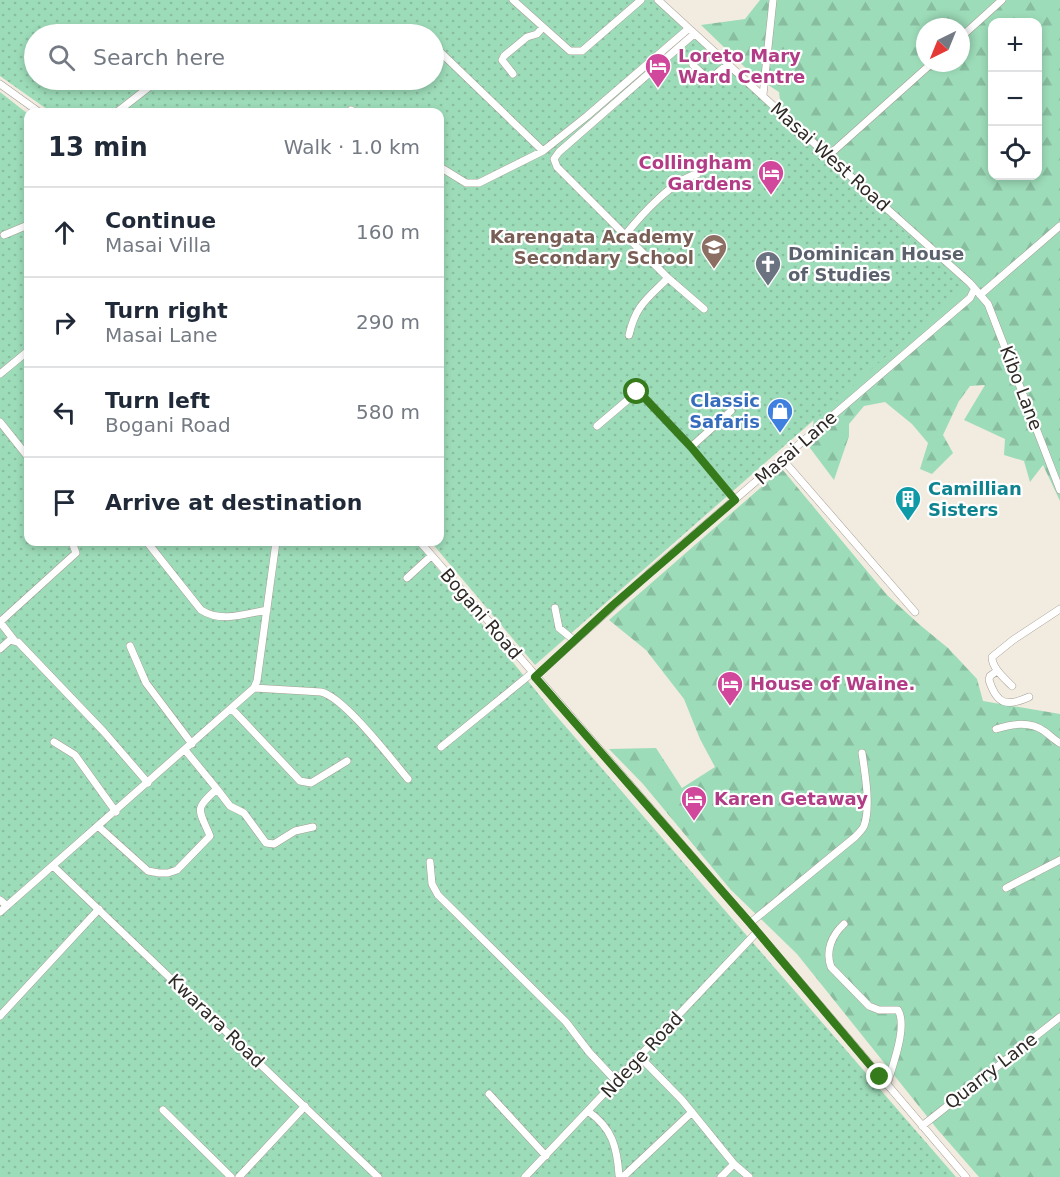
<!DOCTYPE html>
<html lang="en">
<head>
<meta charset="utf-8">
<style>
  :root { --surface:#fff; --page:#f6f6f7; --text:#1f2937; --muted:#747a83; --line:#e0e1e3 }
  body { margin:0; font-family:"DejaVu Sans",sans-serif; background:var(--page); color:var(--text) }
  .controls { position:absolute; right:18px; top:18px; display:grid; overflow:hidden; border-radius:12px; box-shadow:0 3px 9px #0003 }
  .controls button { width:54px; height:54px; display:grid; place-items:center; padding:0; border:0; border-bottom:2px solid var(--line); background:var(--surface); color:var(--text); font:30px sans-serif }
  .compass { position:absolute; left:916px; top:18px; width:54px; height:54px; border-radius:50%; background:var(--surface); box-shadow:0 3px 9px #0003; rotate:223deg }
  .stop { position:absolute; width:18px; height:18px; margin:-14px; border:4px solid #357a1b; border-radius:50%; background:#fff }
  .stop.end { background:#357a1b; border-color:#fff; box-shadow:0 2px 6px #0008 }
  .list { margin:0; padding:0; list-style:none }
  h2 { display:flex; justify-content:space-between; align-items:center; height:78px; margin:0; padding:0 24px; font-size:26px }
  h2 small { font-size:20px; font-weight:400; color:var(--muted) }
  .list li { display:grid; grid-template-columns:39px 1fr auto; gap:18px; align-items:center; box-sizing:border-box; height:90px; padding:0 24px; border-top:2px solid var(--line) }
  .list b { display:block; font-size:22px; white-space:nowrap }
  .list p { margin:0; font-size:20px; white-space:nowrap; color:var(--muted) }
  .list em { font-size:20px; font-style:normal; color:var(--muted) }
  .icon { flex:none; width:33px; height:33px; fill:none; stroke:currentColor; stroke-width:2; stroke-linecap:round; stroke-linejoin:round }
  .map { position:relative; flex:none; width:1060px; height:1177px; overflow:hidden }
  .search { position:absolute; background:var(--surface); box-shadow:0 3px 9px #0003; left:24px; top:24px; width:420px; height:66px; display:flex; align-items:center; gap:15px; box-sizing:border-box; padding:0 21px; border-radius:33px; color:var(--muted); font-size:22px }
  .panel { position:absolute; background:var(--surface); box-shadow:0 3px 9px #0003; left:24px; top:108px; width:420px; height:438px; border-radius:12px }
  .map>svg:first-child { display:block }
  .forest { fill:url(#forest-firs); fill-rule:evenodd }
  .park { fill:url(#park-dots); fill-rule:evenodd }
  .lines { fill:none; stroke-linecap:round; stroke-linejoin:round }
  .street-casing { stroke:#a69f94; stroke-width:8 }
  .street { stroke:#fff; stroke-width:7 }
  .route { stroke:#357a1b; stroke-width:8 }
  .labels { text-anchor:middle; stroke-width:4.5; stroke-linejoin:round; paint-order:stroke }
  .hotel-label { font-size:18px; font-weight:bold; fill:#b23c85; stroke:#fff; text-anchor:start }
  .street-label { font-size:18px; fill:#2d2a25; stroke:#fff }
  .education-label { font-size:18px; font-weight:bold; fill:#785e54; stroke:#fff; text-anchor:end }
  .worship-label { font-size:18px; font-weight:bold; fill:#5b616d; stroke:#fff; text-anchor:start }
  .shop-label { font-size:18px; font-weight:bold; fill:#366cbe; stroke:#fff; text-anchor:end }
  .culture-label { font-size:18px; font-weight:bold; fill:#0d838f; stroke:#fff; text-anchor:start }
</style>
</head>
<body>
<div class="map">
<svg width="1060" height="1177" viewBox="0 0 1060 1177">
  <defs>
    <pattern id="forest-firs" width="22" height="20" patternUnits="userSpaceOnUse" patternTransform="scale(1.5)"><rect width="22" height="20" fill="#9ddcb9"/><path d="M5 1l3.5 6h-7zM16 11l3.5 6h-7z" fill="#88bd9f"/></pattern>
    <pattern id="park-dots" width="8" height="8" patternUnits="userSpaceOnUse" patternTransform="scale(1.5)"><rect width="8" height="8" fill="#9ddcb9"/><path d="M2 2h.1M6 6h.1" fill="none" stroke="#88bd9f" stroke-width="1.8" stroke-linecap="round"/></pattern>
  </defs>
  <rect width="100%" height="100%" fill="#f2ebdf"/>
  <path class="forest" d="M760,0H1060V501L1043,465L1030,482L1024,461L1004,455L1005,439L964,420L985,385L970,386L959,401L943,435L953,453L932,474L920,469L928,443L912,424L885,402L864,406L849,424V436L834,480L810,448L816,402L779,92L754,76L701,25L745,19ZM992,22H1038V176H992ZM925,27H961V63H925Z
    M782,469L887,595L920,625L948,648L977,679L983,701L1060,714V1177H979L938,1130L797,954L730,889L643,784L609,749L656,748L682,788L715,767L700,739L684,699L646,650L609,620Z"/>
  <path class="park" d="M0,0H661L964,288L535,665L431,542H440V112H51L0,76ZM34,34H434V80H34Z
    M0,92L28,114V542H416L553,712L956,1177H0Z"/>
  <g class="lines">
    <g class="street-casing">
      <path id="street" d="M513,0L570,51H582L641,0
        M658,0L828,156L970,283L988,304L1060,490
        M419,33L420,34
        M961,37L1002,0
        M434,46L543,151
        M693,65L709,80L727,65
        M513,74L502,60L504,56L527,37L537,34L543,27
        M0,84L39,112
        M763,95L773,0
        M351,110L355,112
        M117,112L158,80
        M828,156L932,63
        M440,167L466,183H479L543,151L587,116L688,29
        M626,234C642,214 673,180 697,174
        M4,235L28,225
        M668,278L704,309
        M980,295L1060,226
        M629,335C636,305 647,299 668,278L557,167L554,159L559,152L694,34
        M0,374L28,351
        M0,422L28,457
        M597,426L637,392L641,394L691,447L735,500
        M691,447L731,411
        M783,460L915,612
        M147,542L201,610C221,623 245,614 267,610
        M420,542L750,923L966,1177
        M407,578L431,556
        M555,608L559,628L575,641
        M0,622L76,553L72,542
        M0,622L14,640
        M130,646L146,683L192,744
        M0,649L10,640L18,642L104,732L148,783
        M997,671L990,676L989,680C997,705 1007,707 1029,697
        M535,677L656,567L970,298L974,290
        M1012,686C1004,678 992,668 992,657L1013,640L1060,609
        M254,688L321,692C344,697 391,759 408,779
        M232,709L300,781L311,783L347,761
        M996,729C1011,724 1030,721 1044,731C1050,735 1054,740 1060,743
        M54,742L75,755L116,812
        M441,747L532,673
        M217,789L230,806L244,813L266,843L274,844L295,831L313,827
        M99,827L148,871L159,873H168L177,870L210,836C199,809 193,810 217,789L185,750
        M430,862L432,884L438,895L566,1022L589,1052L617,1082
        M53,866L378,1177
        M1006,888L1060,860
        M0,900L7,906
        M0,912L254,688L257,681L276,542
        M750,923L855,837C858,834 862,830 864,826C871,807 865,773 862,753
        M844,924C832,935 825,951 831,967L869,1006L879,1010H898C908,1027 892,1066 887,1085
        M0,1016L99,909
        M640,1057L682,1100L734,1164
        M489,1094L546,1156
        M163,1110L231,1177
        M589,1112C612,1128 617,1147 619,1175L624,1176L692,1112
        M922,1126L1060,1017
        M239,1177L305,1106
        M525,1177L757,932
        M721,1177L734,1164L749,1177"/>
    </g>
    <use href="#street" class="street"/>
  </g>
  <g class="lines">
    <path class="route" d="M637,392L641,394L691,447L735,500L613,605L535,677L750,923L880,1077"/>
  </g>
  <defs>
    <g id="hotel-pin" transform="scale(1.35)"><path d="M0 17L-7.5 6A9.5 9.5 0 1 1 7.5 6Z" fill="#d1479c" stroke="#fff"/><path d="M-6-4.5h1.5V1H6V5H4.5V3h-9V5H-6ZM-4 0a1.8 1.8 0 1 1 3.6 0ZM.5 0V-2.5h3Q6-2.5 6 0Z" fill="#fff"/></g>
    <g id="school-pin" transform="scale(1.35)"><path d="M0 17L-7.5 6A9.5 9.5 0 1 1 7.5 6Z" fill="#8d6e63" stroke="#fff"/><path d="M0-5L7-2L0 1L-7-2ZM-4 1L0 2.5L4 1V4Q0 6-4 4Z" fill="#fff"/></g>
    <g id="church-pin" transform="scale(1.35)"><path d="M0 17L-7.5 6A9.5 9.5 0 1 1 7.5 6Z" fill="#6b7280" stroke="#fff"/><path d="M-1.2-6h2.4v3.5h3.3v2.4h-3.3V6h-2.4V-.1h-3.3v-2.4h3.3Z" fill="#fff"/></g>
    <g id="shop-pin" transform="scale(1.35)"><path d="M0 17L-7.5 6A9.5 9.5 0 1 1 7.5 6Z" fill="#3f7fe0" stroke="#fff"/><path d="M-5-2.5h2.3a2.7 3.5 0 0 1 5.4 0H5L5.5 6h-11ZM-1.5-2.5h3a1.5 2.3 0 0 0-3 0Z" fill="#fff"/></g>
    <g id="building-pin" transform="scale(1.35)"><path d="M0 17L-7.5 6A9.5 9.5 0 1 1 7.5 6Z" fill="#0f9aa8" stroke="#fff"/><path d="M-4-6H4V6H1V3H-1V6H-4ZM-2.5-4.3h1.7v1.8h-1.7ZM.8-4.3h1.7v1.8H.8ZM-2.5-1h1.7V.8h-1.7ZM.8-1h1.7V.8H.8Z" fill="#fff"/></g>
  </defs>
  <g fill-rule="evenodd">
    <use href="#hotel-pin" x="658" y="66"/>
    <use href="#hotel-pin" x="771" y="173"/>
    <use href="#school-pin" x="714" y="247"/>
    <use href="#church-pin" x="768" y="264"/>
    <use href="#shop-pin" x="780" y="411"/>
    <use href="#building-pin" x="908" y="499"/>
    <use href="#hotel-pin" x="730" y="684"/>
    <use href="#hotel-pin" x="694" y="799"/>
  </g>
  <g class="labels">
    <g class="hotel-label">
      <text x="678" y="62">Loreto Mary<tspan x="678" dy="21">Ward Centre</tspan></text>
      <text x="752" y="169" text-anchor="end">Collingham<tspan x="752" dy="21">Gardens</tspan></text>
      <text x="750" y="690">House of Waine.</text>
      <text x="714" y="805">Karen Getaway</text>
    </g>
    <g class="street-label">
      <text transform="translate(830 157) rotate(42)" y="6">Masai West Road</text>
      <text transform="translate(1021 388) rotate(69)" y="6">Kibo Lane</text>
      <text transform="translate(796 448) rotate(-41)" y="6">Masai Lane</text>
      <text transform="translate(481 614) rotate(49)" y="6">Bogani Road</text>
      <text transform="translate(216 1021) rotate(44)" y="6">Kwarara Road</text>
      <text transform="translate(642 1055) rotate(-47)" y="6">Ndege Road</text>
      <text transform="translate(991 1071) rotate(-38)" y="6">Quarry Lane</text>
    </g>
    <g class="education-label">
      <text x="694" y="243">Karengata Academy<tspan x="694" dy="21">Secondary School</tspan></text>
    </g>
    <g class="worship-label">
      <text x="788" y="260">Dominican House<tspan x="788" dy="21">of Studies</tspan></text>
    </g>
    <g class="shop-label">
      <text x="760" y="407">Classic<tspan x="760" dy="21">Safaris</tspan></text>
    </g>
    <g class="culture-label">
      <text x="928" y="495">Camillian<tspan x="928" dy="21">Sisters</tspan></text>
    </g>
  </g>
</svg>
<div class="controls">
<button>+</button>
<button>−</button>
<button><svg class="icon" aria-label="locate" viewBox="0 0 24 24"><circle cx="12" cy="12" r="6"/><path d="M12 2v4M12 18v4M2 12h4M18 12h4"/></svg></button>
</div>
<svg class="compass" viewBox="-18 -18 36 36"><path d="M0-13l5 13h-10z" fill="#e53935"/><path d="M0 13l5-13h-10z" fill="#747a83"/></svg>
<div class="stop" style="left:637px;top:392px"></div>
<div class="stop end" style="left:880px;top:1077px"></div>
<div class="search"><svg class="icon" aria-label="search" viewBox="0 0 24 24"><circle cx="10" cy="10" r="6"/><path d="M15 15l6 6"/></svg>Search here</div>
<section class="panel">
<h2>13 min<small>Walk · 1.0 km</small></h2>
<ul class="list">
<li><svg class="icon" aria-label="ahead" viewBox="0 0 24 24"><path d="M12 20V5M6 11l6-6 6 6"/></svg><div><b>Continue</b><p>Masai Villa</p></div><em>160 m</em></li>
<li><svg class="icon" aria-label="right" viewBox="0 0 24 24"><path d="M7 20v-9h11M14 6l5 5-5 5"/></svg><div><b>Turn right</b><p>Masai Lane</p></div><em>290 m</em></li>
<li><svg class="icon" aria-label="left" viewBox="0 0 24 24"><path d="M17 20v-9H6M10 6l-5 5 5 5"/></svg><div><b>Turn left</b><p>Bogani Road</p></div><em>580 m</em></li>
<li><svg class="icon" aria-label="arrive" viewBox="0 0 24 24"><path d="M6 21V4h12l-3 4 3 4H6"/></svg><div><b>Arrive at destination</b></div></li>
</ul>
</section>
</div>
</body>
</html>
